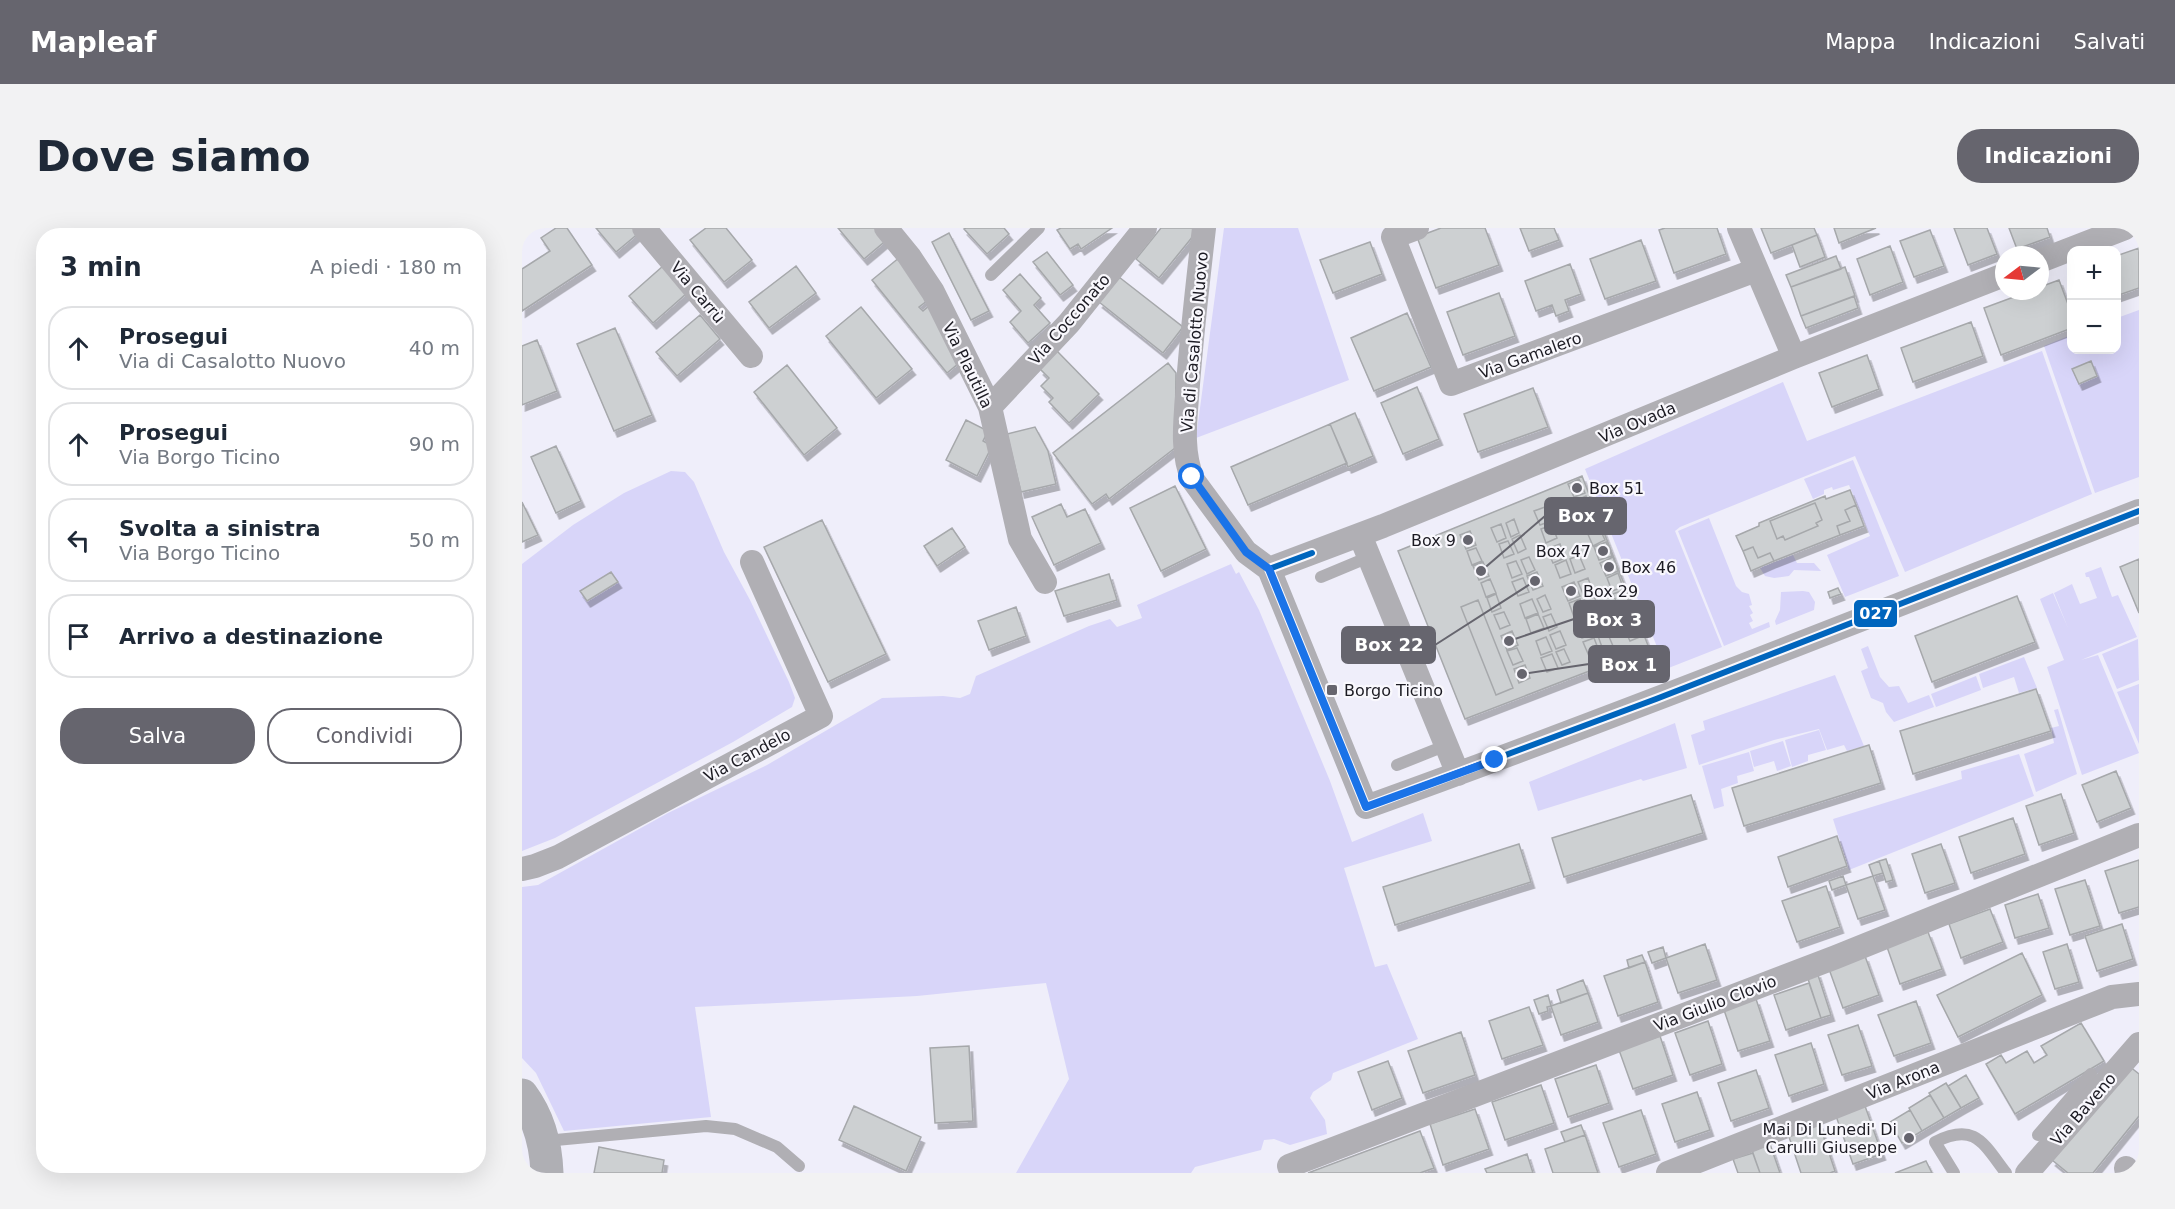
<!DOCTYPE html>
<html lang="it">
<head>
<meta charset="utf-8">
<style>
  :root { --surface:#fff; --page:#f2f2f3; --text:#1f2937; --muted:#747a83; --line:#e0e1e3; --accent:#66656e }
  body { margin:0; font-family:"DejaVu Sans",sans-serif; background:var(--page); color:var(--text) }
  .controls { position:absolute; right:18px; top:18px; display:grid; overflow:hidden; border-radius:12px; box-shadow:0 6px 24px #0002 }
  .controls button { width:54px; height:54px; display:grid; place-items:center; padding:0; border:0; border-bottom:2px solid var(--line); background:var(--surface); color:var(--text); font:30px sans-serif }
  .compass { position:absolute; left:1473px; top:18px; width:54px; height:54px; border-radius:50%; background:var(--surface); box-shadow:0 6px 24px #0002; rotate:254deg }
  .stop { position:absolute; width:18px; height:18px; margin:-14px; border:4px solid #1a73e8; border-radius:50%; background:#fff }
  .stop.end { background:#1a73e8; border-color:#fff; box-shadow:0 2px 6px #0008 }
  .list { margin:0; padding:0; list-style:none }
  h2 { display:flex; justify-content:space-between; align-items:center; height:78px; margin:0; padding:0 24px; font-size:26px }
  h2 small { font-size:20px; font-weight:400; color:var(--muted) }
  .list li { display:grid; grid-template-columns:39px 1fr auto; gap:18px; align-items:center; box-sizing:border-box; height:84px; margin:0 12px 12px; padding:0 12px; border:2px solid var(--line); border-radius:24px }
  .list b { display:block; font-size:22px; white-space:nowrap }
  .list p { margin:0; font-size:20px; white-space:nowrap; color:var(--muted) }
  .list em { font-size:20px; font-style:normal; color:var(--muted) }
  .actions { display:flex; gap:12px; padding:18px 24px }
  .actions a { flex:1; padding:14px 0; border:2px solid var(--accent); border-radius:24px; text-align:center; font-size:21px; color:var(--accent) }
  .actions .main { background:var(--accent); color:#fff }
  .icon { flex:none; width:33px; height:33px; fill:none; stroke:currentColor; stroke-width:2; stroke-linecap:round; stroke-linejoin:round }
  .map { position:relative; flex:none; width:1617px; height:945px; overflow:hidden; border-radius:24px }
  header { display:flex; align-items:center; gap:36px; box-sizing:border-box; height:84px; padding:0 30px; background:var(--accent); color:#fff }
  header strong { font-size:28px }
  nav { display:flex; gap:33px; margin-inline-start:auto; font-size:21px }
  .intro { display:flex; align-items:center; justify-content:space-between; box-sizing:border-box; height:144px; padding:0 36px }
  h1 { margin:0; font-size:42px }
  .button { padding:15px 27px; border-radius:24px; background:var(--accent); color:#fff; font-size:21px; font-weight:700 }
  main { display:flex; gap:36px; padding:0 36px }
  aside { flex:1; background:var(--surface); border-radius:24px; box-shadow:0 6px 24px #0002 }
  .map>svg:first-child { display:block }
  .green { fill:#d8d5f9 }
  .building { fill:#cdd0d2; stroke:#a6a8ab; stroke-width:1.5; filter:url(#shadow) }
  .lines { fill:none; stroke-linecap:round; stroke-linejoin:round }
  .lane { stroke:#b0afb4; stroke-width:12 }
  .street { stroke:#b0afb4; stroke-width:24 }
  .secondary { stroke:#afafb4; stroke-width:33 }
  .bus-1-casing { stroke:#f9f8fd; stroke-width:10 }
  .bus-1 { stroke:#0065bd; stroke-width:6 }
  .route { stroke:#1a73e8; stroke-width:8 }
  .poi-dot { fill:#66656e; stroke:#f9f8fd; stroke-width:2 }
  .labels { text-anchor:middle; stroke-width:4.5; stroke-linejoin:round; paint-order:stroke }
  .street-label { font-size:16px; fill:#1c1b23; stroke:#f9f8fd }
  .poi-label { font-size:16px; fill:#1c1b23; stroke:#f9f8fd; text-anchor:start }
  .leader { fill:none; stroke:#66656e; stroke-width:2 }
  .callout-dot { fill:#66656e; stroke:#f9f8fd; stroke-width:2 }
  .callout { fill:#66656e; stroke:#66656e; stroke-width:2 }
  .callout-label { font-size:18px; text-anchor:middle; font-weight:bold; fill:#fff }
  .line-badge { stroke:#f9f8fd; stroke-width:2 }
  .badge-label { font-size:16px; text-anchor:middle; font-weight:bold; fill:#fff }
</style>
</head>
<body>
<header>
<strong>Mapleaf</strong>
<nav><a>Mappa</a><a>Indicazioni</a><a>Salvati</a></nav>
</header>
<div class="intro"><h1>Dove siamo</h1><a class="button">Indicazioni</a></div>
<main>
<aside>
<h2>3 min<small>A piedi · 180 m</small></h2>
<ul class="list">
<li><svg class="icon" aria-label="ahead" viewBox="0 0 24 24"><path d="M12 20V5M6 11l6-6 6 6"/></svg><div><b>Prosegui</b><p>Via di Casalotto Nuovo</p></div><em>40 m</em></li>
<li><svg class="icon" aria-label="ahead" viewBox="0 0 24 24"><path d="M12 20V5M6 11l6-6 6 6"/></svg><div><b>Prosegui</b><p>Via Borgo Ticino</p></div><em>90 m</em></li>
<li><svg class="icon" aria-label="left" viewBox="0 0 24 24"><path d="M17 20v-9H6M10 6l-5 5 5 5"/></svg><div><b>Svolta a sinistra</b><p>Via Borgo Ticino</p></div><em>50 m</em></li>
<li><svg class="icon" aria-label="arrive" viewBox="0 0 24 24"><path d="M6 21V4h12l-3 4 3 4H6"/></svg><div><b>Arrivo a destinazione</b></div></li>
</ul>
<div class="actions"><a class="main">Salva</a><a>Condividi</a></div>
</aside>
<div class="map">
<svg width="1617" height="945" viewBox="0 0 1617 945">
  <defs>
    <filter id="shadow"><feDropShadow dx="3.5" dy="6" stdDeviation="0" flood-color="#0004"/></filter>
  </defs>
  <rect width="100%" height="100%" fill="#efeefa"/>
  <path class="green" d="M702,0H776L827,152L674,210Z
    M1617,82V249L1573,265L1522,118L1549,107L1550,122H1594L1595,90Z
    M1520,123L1570,266L1383,344L1333,228L1158,299L1153,303L1200,419L1144,441L1063,241L1261,154L1285,213Z
    M1331,232L1377,348L1323,369L1305,327L1348,308L1327,257L1311,262L1310,259L1302,262V266L1291,271L1282,251Z
    M149,243L163,244L172,254L202,324L228,372L267,454L273,470L270,479L211,514L33,610L0,623V336L51,297L102,265Z
    M1187,290L1214,358L1220,364L1227,366L1230,377L1227,378L1231,385L1228,387L1231,393L1227,395L1230,401L1247,394L1248,399L1202,418L1156,303Z
    M1271,327L1275,335H1292L1299,343L1272,342L1267,348L1252,350L1243,348L1238,340Z
    M709,336L714,346L717,344L737,382L808,553L830,614L901,585L910,613L822,640L853,739L865,736L896,811L811,845L809,852L791,864L788,870L803,892L805,906L768,917L752,911L742,912L739,922L673,939L669,945H494L547,851L524,755L395,768L173,779L189,889L42,903L14,845L0,830V659L16,657L146,585L245,537L360,470L421,468L438,470L448,466L454,448L567,398L588,391L595,399L620,390L615,377Z
    M1579,339L1590,369L1596,367L1615,409L1559,432L1576,427L1617,525L1560,547L1525,439L1542,432L1518,371L1531,365L1546,400L1532,365L1550,356L1558,376L1575,370L1567,349H1564L1563,345Z
    M1281,363L1287,364L1293,374L1292,382L1254,397L1253,393L1258,382L1259,364Z
    M1616,411L1617,452L1595,461L1580,426Z
    M1346,418L1358,449L1367,459L1377,458L1386,475L1407,467L1412,479L1372,494L1364,484L1361,475L1349,470L1339,443L1346,440L1339,421Z
    M1502,429L1515,460L1497,465L1492,449L1461,460L1457,446Z
    M1313,447L1342,518L1325,523L1322,517L1305,522L1297,501L1252,512L1177,537L1169,507L1183,502L1181,493Z
    M1454,448L1459,462L1414,479L1409,466Z
    M1617,456V516L1595,464Z
    M1536,481L1555,546L1514,564L1502,526L1532,515L1529,500L1537,498L1532,482Z
    M1153,495L1165,540L1121,553L1119,551L1016,583L1007,554Z
    M1297,502L1304,522L1286,527V533L1270,539L1263,512Z
    M1261,513L1269,538L1255,543L1252,533L1232,539L1228,523Z
    M1227,524L1232,543L1215,548L1216,555L1199,561L1202,578L1192,581L1180,538Z
    M1497,526L1512,568L1327,642L1311,591L1440,551L1439,543Z"/>
  <path class="building" d="M34,0H45L70,37L0,83V41L28,23L19,10Z
    M74,0H114L118,4L94,24Z
    M184,0H204L230,32L202,54L168,12Z
    M316,0H359L367,10L342,31Z
    M444,0H482L487,6L465,26L442,1Z
    M539,0H590L559,21L556,16L548,21L535,2Z
    M639,0H673L676,2L637,50L614,31Z
    M919,0H963L977,37L914,60L895,9Z
    M998,0H1032L1037,12L1007,23Z
    M1143,0H1195L1204,26L1152,45L1137,2Z
    M1239,0H1292L1295,7L1249,25Z
    M1312,0H1354L1317,15Z
    M1432,0H1465L1475,26L1446,37Z
    M1487,0H1525L1528,9L1495,21Z
    M1408,2L1422,38L1392,49L1378,13Z
    M427,5L467,83L449,92L410,14Z
    M1295,7L1303,29L1278,39L1270,17Z
    M1119,12L1134,53L1083,71L1068,31Z
    M848,14L860,46L811,65L798,32Z
    M1368,18L1381,54L1348,67L1335,31Z
    M1617,20V60L1594,68V28Z
    M525,24L551,57L538,67L511,34Z
    M1314,28L1319,41L1269,59L1264,47Z
    M378,29L410,69L397,79L401,83L408,77L443,130L425,145L350,52Z
    M1048,36L1059,66L1043,72L1047,83L1034,88L1030,77L1014,83L1003,53Z
    M141,38L165,65L131,95L107,68Z
    M274,38L294,65L247,100L227,74Z
    M1323,39L1333,68L1279,88L1269,59Z
    M498,46L519,70L512,77L528,95L506,115L488,94L499,83L481,62Z
    M597,49L661,99L641,125L577,74Z
    M1537,52L1550,87V100L1479,127L1462,80L1508,63H1518V59Z
    M977,65L993,108L941,127L925,84Z
    M1332,68L1336,80L1284,100L1279,88Z
    M339,79L390,141L354,170L304,108Z
    M885,85L909,139L852,163L829,110Z
    M178,87L198,111L155,148L134,124Z
    M1449,94L1461,128L1391,154L1379,120Z
    M93,100L130,187L92,203L55,116Z
    M15,112L35,163L0,177V118Z
    M535,123L577,166L547,195L527,174L531,170L519,158L527,150L518,141Z
    M1345,127L1357,161L1310,179L1297,145Z
    M1569,133L1575,148L1557,156L1550,141Z
    M646,135L654,145L653,220L587,271L584,266L570,276L531,225Z
    M265,137L315,200L282,227L232,164Z
    M895,159L917,211L881,226L859,175Z
    M1011,160L1026,199L956,224L942,186Z
    M833,185L851,228L826,239L808,196Z
    M444,192L466,203L461,213L470,218L455,248L424,232Z
    M808,196L825,235L726,277L709,239Z
    M513,199L526,223L534,256L499,264L485,206Z
    M34,218L59,273L34,285L9,229Z
    M1060,248L1127,420L943,491L876,323Z
    M1057,251L1063,265L1052,269L1046,256Z
    M653,258L684,321L639,343L608,280Z
    M1328,262L1334,277L1323,282L1328,293L1315,298L1318,307L1252,333L1248,325L1236,330L1231,319L1221,323L1214,308L1237,298V295L1303,268L1304,271Z
    M1064,268L1070,282L1059,286L1053,273Z
    M0,274L16,307L0,314Z
    M1293,275L1300,292L1294,295L1296,298L1263,312L1261,308L1255,311L1248,293Z
    M539,276L545,289L563,281L579,315L532,337L510,289Z
    M1334,277L1342,298L1318,307L1315,298L1328,293L1323,282Z
    M1023,279L1029,293L1018,297L1012,283Z
    M992,291L997,305L989,309L984,295Z
    M300,292L364,426L306,454L242,319Z
    M979,296L984,310L975,314L969,300Z
    M1030,297L1035,310L1024,315L1019,301Z
    M1077,299L1083,312L1071,318L1065,304Z
    M430,300L443,319L415,338L402,318Z
    M948,303L954,317L944,321L938,307Z
    M998,307L1004,321L996,325L990,311Z
    M986,313L992,326L982,330L977,316Z
    M1084,314L1090,328L1077,332L1072,319Z
    M1038,316L1043,330L1031,335L1025,321Z
    M1231,319L1236,330L1248,325L1252,333L1229,343L1221,323Z
    M954,320L960,333L950,337L945,323Z
    M1057,327L1063,341L1053,345L1048,331Z
    M1007,329L1013,342L1005,346L999,332Z
    M1091,329L1096,343L1084,348L1078,335Z
    M1617,331V385L1598,339Z
    M1044,332L1049,346L1038,350L1033,337Z
    M994,333L1000,346L990,350L985,336Z
    M961,334L967,348L957,352L951,338Z
    M89,344L96,354L65,373L58,363Z
    M1015,344L1021,358L1011,362L1005,348Z
    M1096,345L1101,359L1090,363L1085,350Z
    M587,346L595,372L542,388L533,363Z
    M1001,350L1007,364L996,368L990,354Z
    M1066,350L1071,364L1062,368L1056,354Z
    M968,351L974,365L964,369L959,355Z
    M1052,354L1058,368L1046,373L1040,359Z
    M1316,360L1319,366L1308,370L1306,364Z
    M1102,362L1108,376L1097,380L1091,366Z
    M974,366L979,380L970,384L965,370Z
    M1071,366L1077,380L1067,384L1062,370Z
    M1023,367L1029,381L1021,384L1015,371Z
    M1495,368L1513,414L1410,454L1393,408Z
    M1010,371L1016,385L1003,390L998,376Z
    M1058,371L1063,385L1052,389L1047,375Z
    M956,372L991,460L974,467L939,379Z
    M494,379L504,408L467,422L456,393Z
    M982,384L988,397L978,401L972,387Z
    M1016,386L1022,400L1009,405L1004,391Z
    M1029,386L1035,399L1027,403L1021,389Z
    M1066,392L1071,406L1060,410L1055,397Z
    M1115,395L1120,408L1108,413L1102,400Z
    M990,403L996,417L985,422L979,408Z
    M1038,403L1044,417L1034,421L1028,407Z
    M1085,404L1091,418L1081,422L1076,408Z
    M1024,409L1030,423L1019,427L1014,413Z
    M1072,410L1077,423L1067,428L1061,414Z
    M995,420L1001,433L991,437L985,423Z
    M1042,421L1048,434L1040,437L1034,424Z
    M1030,426L1036,440L1025,444L1019,430Z
    M1003,437L1008,450L997,455L992,441Z
    M1514,461L1529,503L1391,546L1378,503Z
    M1347,517L1359,555L1222,598L1210,560Z
    M1594,543L1609,580L1575,594L1560,557Z
    M1539,566L1552,605L1517,617L1504,578Z
    M1169,567L1181,605L1042,649L1030,610Z
    M1491,590L1503,626L1449,645L1437,609Z
    M1315,608L1325,638L1266,659L1256,629Z
    M997,616L1009,654L873,697L861,659Z
    M1419,616L1433,655L1403,665L1390,626Z
    M1364,631L1371,652L1364,654L1357,633Z
    M1617,632V679L1597,685L1583,643Z
    M1357,633L1361,645L1351,648L1347,637Z
    M1321,648L1324,657L1310,662L1307,653Z
    M1351,648L1363,682L1336,691L1324,657Z
    M1563,652L1578,698L1548,707L1533,661Z
    M1304,658L1318,699L1275,714L1260,673Z
    M1516,666L1527,700L1493,710L1483,677Z
    M1468,681L1481,714L1439,730L1427,696Z
    M1600,696L1611,731L1575,743L1563,708Z
    M1406,704L1420,741L1378,756L1365,719Z
    M1183,716L1195,752L1156,765L1144,730Z
    M1545,716L1557,754L1533,761L1521,724Z
    M1141,719L1144,730L1130,735L1126,724Z
    M1500,725L1520,767L1436,809L1415,767Z
    M1120,727L1123,734L1107,740L1105,732Z
    M1343,728L1357,767L1321,780L1307,741Z
    M1123,734L1136,774L1096,788L1082,748Z
    M1295,744L1309,787L1299,790L1285,748Z
    M1061,752L1066,765L1039,775L1035,762Z
    M1287,755L1299,790L1264,802L1252,767Z
    M1066,765L1076,794L1039,807L1029,778Z
    M1026,767L1029,778L1025,779L1026,783L1017,786L1012,772Z
    M1234,771L1248,813L1216,823L1202,782Z
    M1394,773L1409,815L1372,828L1356,787Z
    M1007,779L1021,817L980,831L967,793Z
    M1186,793L1200,836L1168,847L1153,805Z
    M1559,795L1582,833L1493,886L1464,836L1479,827L1484,835L1505,823L1512,835L1525,827L1519,818Z
    M1336,797L1350,838L1320,847L1306,807Z
    M939,804L953,847L901,865L886,823Z
    M1138,808L1151,847L1111,861L1097,822Z
    M1289,815L1302,856L1267,868L1253,827Z
    M447,818L451,893L413,895L408,820Z
    M866,833L880,870L850,882L836,844Z
    M1074,837L1087,875L1046,889L1033,851Z
    M1607,838L1617,846V888L1571,945H1546L1530,932Z
    M1234,842L1247,880L1209,893L1196,855Z
    M1444,847L1457,870L1439,880L1426,858Z
    M1424,855L1439,880L1422,890L1407,865Z
    M1019,857L1032,895L983,912L970,874Z
    M1175,864L1188,902L1153,914L1140,876Z
    M1408,867L1422,890L1400,903L1387,880Z
    M332,878L399,909L384,943L317,912Z
    M1343,878L1360,926L1331,936L1314,888Z
    M953,881L967,921L921,937L908,896Z
    M1119,882L1134,926L1097,939L1081,895Z
    M1388,882L1400,903L1380,915L1368,894Z
    M1297,895L1313,943L1308,945H1279L1266,906Z
    M1059,897L1063,907L1043,914L1039,904Z
    M898,903L912,940L898,945H786Z
    M1063,907L1076,945H1031L1023,921Z
    M1248,916L1258,945H1238L1230,923Z
    M77,919L142,932L140,945H72Z
    M1231,925L1238,945H1216L1211,931Z
    M1005,926L1011,945H965L963,941Z
    M1404,933L1410,945H1373Z"/>
  <g class="lines">
    <path class="lane" d="M469,47L517,0
      M799,349L847,329
      M875,537L925,517
      M1516,907L1569,846
      M23,913L184,898L213,901L255,919L277,938
      M1432,945L1413,914C1453,894 1461,915 1484,945"/>
    <path class="street" d="M122,0L229,128
      M364,0L387,28L411,64L468,179L498,311L523,354
      M682,0C676,52 670,104 666,156C664,188 658,222 671,252L724,324L747,341
      M895,0L871,9L929,156L1234,42
      M1217,0L1272,129
      M1518,33L1603,0
      M468,179L547,95L623,0
      M838,307L936,546
      M747,341L844,579C1103,486 1359,383 1617,283
      M747,341L861,298L1272,129L1482,47
      M0,641L13,638L36,629L299,488L230,334
      M1604,940L1605,945
      M770,945L767,938L1314,729L1617,607
      M1146,945L1590,769L1617,766
      M1505,945L1617,816"/>
    <path class="secondary" d="M0,867C17,890 24,917 25,945"/>
    <g class="bus-1-casing">
      <path id="bus-1" d="M790,325L747,341L844,579L1134,471L1617,283"/>
    </g>
    <use href="#bus-1" class="bus-1"/>
  </g>
  <g class="lines">
    <path class="route" d="M670,249L724,324L747,341L844,579L973,532"/>
  </g>
  <g class="poi-dot">
    <circle cx="1055" cy="260" r="6"/>
    <circle cx="946" cy="312" r="6"/>
    <circle cx="1081" cy="323" r="6"/>
    <circle cx="1087" cy="339" r="6"/>
    <circle cx="1049" cy="363" r="6"/>
    <rect x="804" y="456" width="12" height="12" rx="3"/>
    <circle cx="1387" cy="910" r="6"/>
  </g>
  <g class="labels">
    <g class="street-label">
      <text transform="translate(176 64) rotate(50)" y="6">Via Carrù</text>
      <text transform="translate(547 91) rotate(-49)" y="6">Via Cocconato</text>
      <text transform="translate(672 114) rotate(-85)" y="6">Via di Casalotto Nuovo</text>
      <text transform="translate(1008 127) rotate(-20)" y="6">Via Gamalero</text>
      <text transform="translate(446 137) rotate(64)" y="6">Via Plautilla</text>
      <text transform="translate(1115 194) rotate(-23)" y="6">Via Ovada</text>
      <text transform="translate(225 527) rotate(-28)" y="6">Via Candelo</text>
      <text transform="translate(1193 775) rotate(-21)" y="6">Via Giulio Clovio</text>
      <text transform="translate(1381 852) rotate(-22)" y="6">Via Arona</text>
      <text transform="translate(1561 881) rotate(-49)" y="6">Via Baveno</text>
    </g>
    <g class="poi-label">
      <text x="1067" y="266">Box 51</text>
      <text x="934" y="318" text-anchor="end">Box 9</text>
      <text x="1069" y="329" text-anchor="end">Box 47</text>
      <text x="1099" y="345">Box 46</text>
      <text x="1061" y="369">Box 29</text>
      <text x="822" y="468">Borgo Ticino</text>
      <text x="1375" y="907" text-anchor="end">Mai Di Lunedi' Di<tspan x="1375" dy="18">Carulli Giuseppe</tspan></text>
    </g>
  </g>
  <path class="leader" d="M959 343L1023 288M987 413L1052 391M1013 353L913 417M1000 446L1067 436"/>
  <g class="callout-dot">
    <circle cx="959" cy="343" r="6"/>
    <circle cx="987" cy="413" r="6"/>
    <circle cx="1013" cy="353" r="6"/>
    <circle cx="1000" cy="446" r="6"/>
  </g>
  <g class="callout">
    <rect x="1023" y="270" width="81" height="36" rx="6"/>
    <rect x="1052" y="373" width="80" height="36" rx="6"/>
    <rect x="820" y="399" width="93" height="36" rx="6"/>
    <rect x="1067" y="418" width="80" height="36" rx="6"/>
  </g>
  <g class="callout-label">
    <text x="1064" y="294">Box 7</text>
    <text x="1092" y="398">Box 3</text>
    <text x="867" y="423">Box 22</text>
    <text x="1107" y="443">Box 1</text>
  </g>
  <rect class="line-badge" x="1331" y="371" width="45" height="29" rx="6" fill="#0065bd"/>
  <g class="badge-label">
    <text x="1354" y="391">027</text>
  </g>
</svg>
<div class="controls">
<button>+</button>
<button>−</button>
</div>
<svg class="compass" viewBox="-18 -18 36 36"><path d="M0-13l5 13h-10z" fill="#e53935"/><path d="M0 13l5-13h-10z" fill="#747a83"/></svg>
<div class="stop" style="left:670px;top:249px"></div>
<div class="stop end" style="left:973px;top:532px"></div>
</div>
</main>
</body>
</html>
